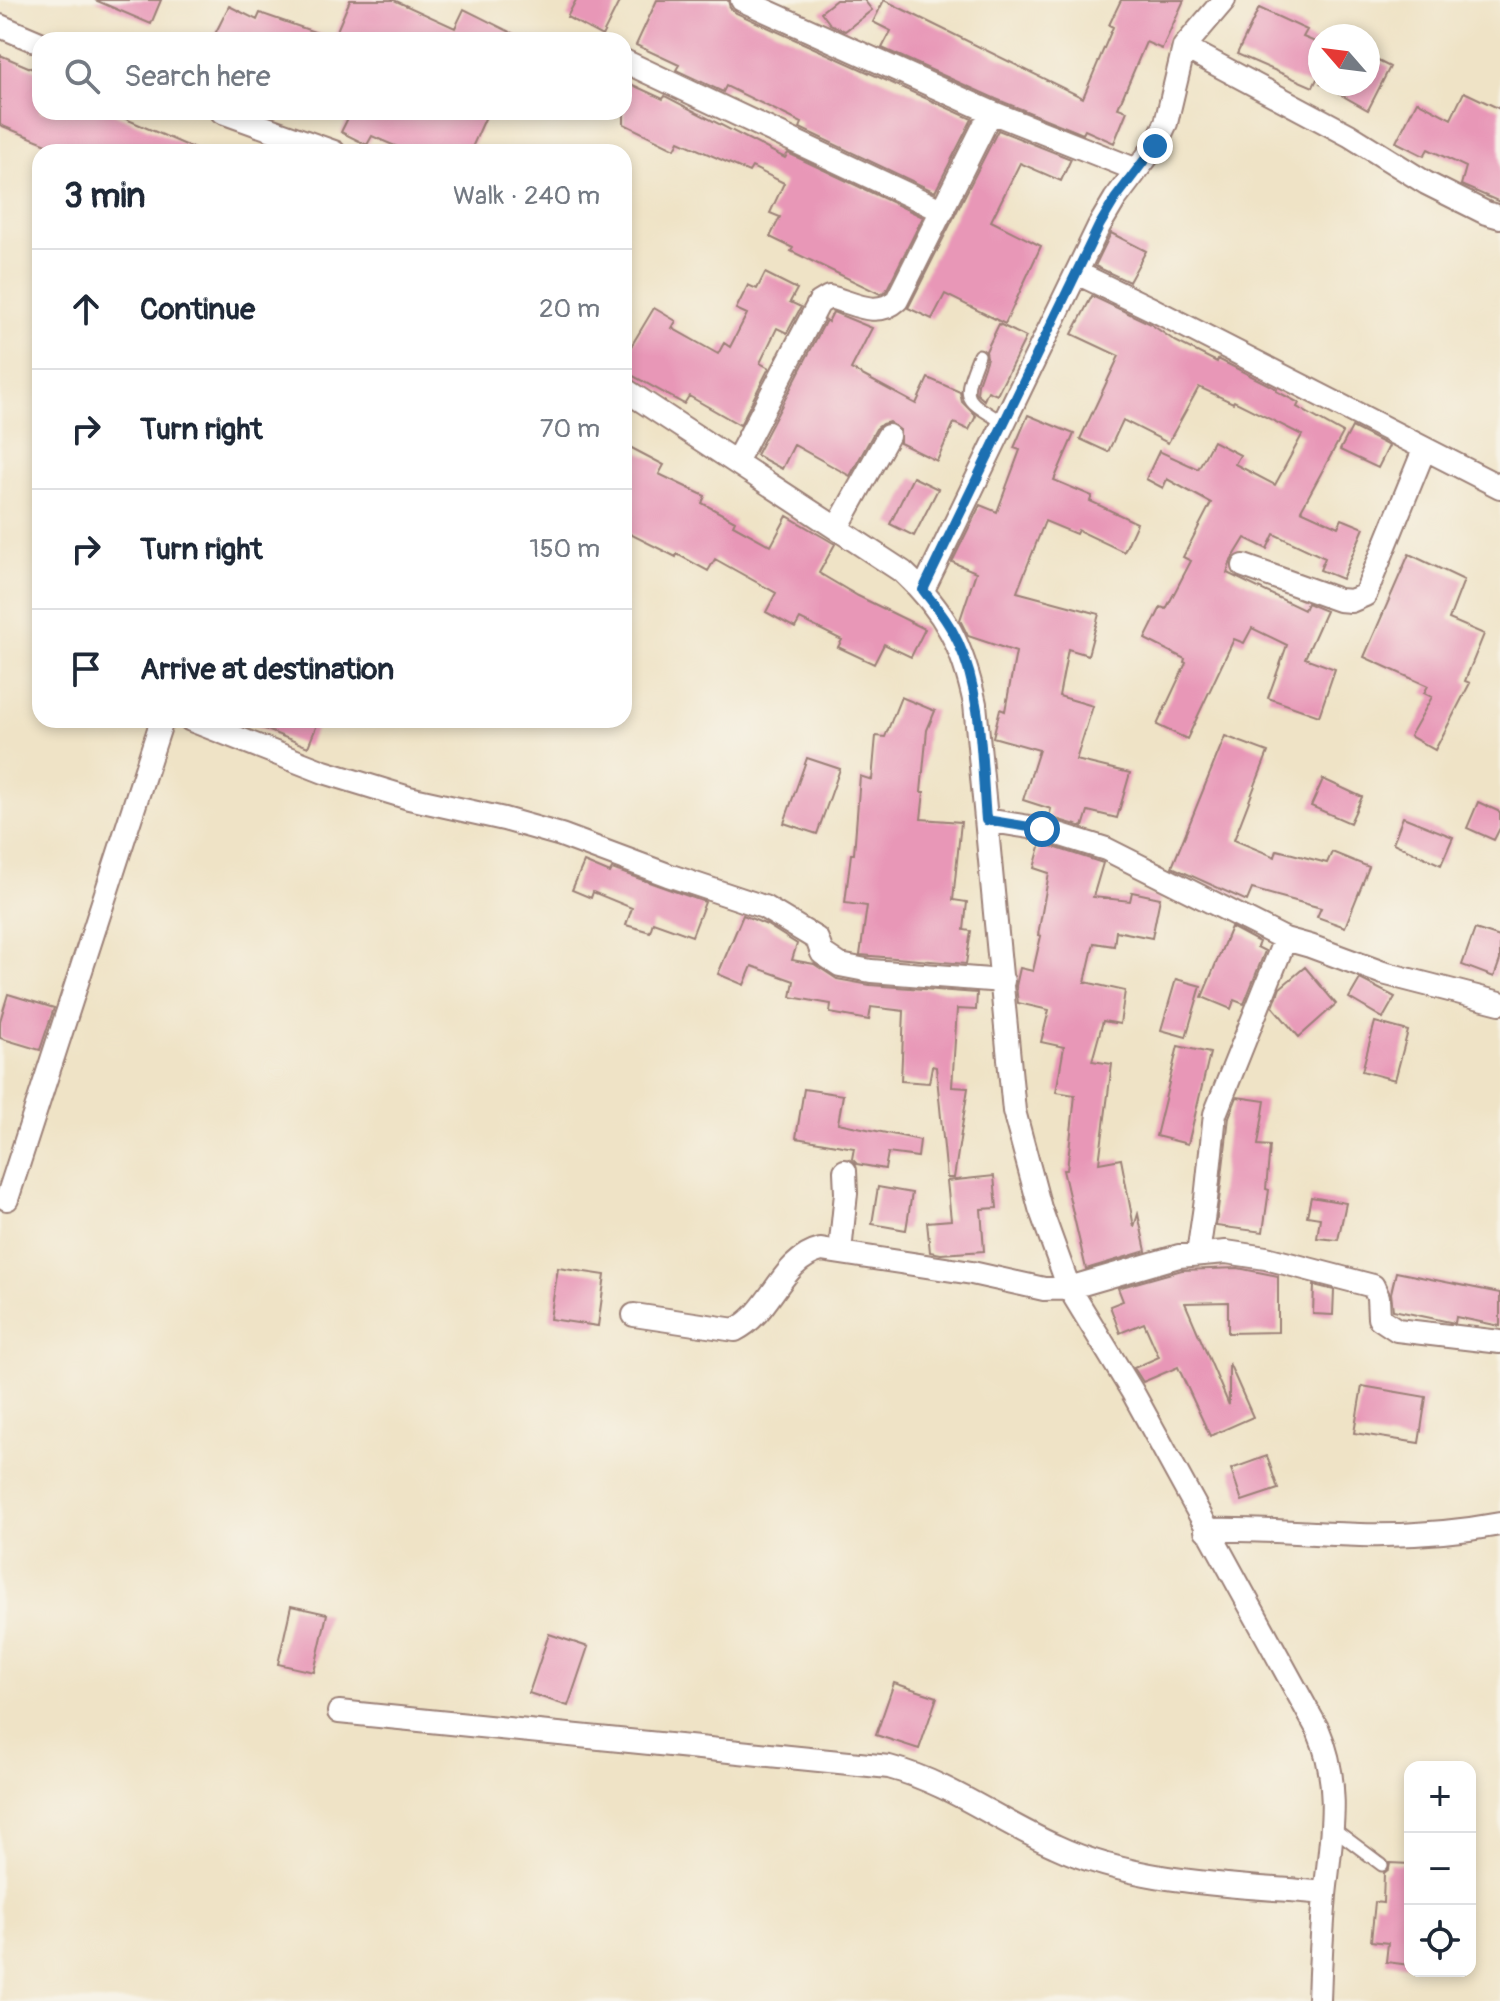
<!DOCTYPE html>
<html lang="en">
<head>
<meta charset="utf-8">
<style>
  :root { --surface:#fff; --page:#f6f6f7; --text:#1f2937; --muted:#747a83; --line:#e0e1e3 }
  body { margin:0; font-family:Pangolin,sans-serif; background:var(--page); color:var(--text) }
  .controls { position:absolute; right:24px; bottom:24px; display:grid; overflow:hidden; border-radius:16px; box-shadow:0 4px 12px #0003 }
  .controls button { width:72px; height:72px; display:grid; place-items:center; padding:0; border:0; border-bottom:2px solid var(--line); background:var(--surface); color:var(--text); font:40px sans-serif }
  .compass { position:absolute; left:1308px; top:24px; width:72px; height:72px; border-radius:50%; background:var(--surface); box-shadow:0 4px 12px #0003; rotate:298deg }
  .stop { position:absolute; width:24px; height:24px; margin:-18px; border:6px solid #1f6fb2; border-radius:50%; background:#fff }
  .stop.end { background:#1f6fb2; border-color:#fff; box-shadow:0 2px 8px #0008 }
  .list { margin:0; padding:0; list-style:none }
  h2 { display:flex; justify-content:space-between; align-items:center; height:104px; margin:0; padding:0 32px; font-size:34px }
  h2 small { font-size:26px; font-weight:400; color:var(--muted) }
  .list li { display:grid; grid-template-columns:52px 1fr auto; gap:24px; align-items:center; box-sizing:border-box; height:120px; padding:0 32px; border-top:2px solid var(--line) }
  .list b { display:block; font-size:30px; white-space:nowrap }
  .list em { font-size:26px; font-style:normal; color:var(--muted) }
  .icon { flex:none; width:44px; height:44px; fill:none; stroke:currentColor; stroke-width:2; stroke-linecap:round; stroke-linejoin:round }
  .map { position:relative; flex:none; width:1500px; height:2001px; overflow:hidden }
  .search { position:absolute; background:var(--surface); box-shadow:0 4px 12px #0003; left:32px; top:32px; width:600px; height:88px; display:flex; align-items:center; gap:20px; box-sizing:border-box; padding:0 28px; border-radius:24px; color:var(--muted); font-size:30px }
  .panel { position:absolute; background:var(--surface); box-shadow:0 4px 12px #0003; left:32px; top:144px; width:600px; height:584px; border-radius:24px }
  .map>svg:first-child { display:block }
  .building { fill:#e897b7 }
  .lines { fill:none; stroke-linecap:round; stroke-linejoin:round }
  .service-casing { stroke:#9c8178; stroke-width:15 }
  .minor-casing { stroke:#9c8178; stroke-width:26 }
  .service { stroke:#fff; stroke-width:11 }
  .minor { stroke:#fff; stroke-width:22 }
  .route { stroke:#1f6fb2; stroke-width:10 }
</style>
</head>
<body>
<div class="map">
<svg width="1500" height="2001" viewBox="0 0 1500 2001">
  <rect width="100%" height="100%" fill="#f7f3e8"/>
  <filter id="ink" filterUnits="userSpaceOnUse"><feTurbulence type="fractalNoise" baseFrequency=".0125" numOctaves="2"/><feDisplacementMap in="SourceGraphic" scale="16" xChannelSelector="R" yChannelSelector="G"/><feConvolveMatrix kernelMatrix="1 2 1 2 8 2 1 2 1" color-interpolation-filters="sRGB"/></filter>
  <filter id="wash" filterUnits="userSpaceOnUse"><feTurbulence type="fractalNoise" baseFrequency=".006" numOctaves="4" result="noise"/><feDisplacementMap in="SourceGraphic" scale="32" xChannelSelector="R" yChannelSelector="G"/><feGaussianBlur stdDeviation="1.8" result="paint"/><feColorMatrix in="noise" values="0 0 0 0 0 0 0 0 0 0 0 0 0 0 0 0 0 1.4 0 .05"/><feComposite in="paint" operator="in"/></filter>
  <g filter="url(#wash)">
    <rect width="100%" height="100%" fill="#efe3c6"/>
    <g id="blocks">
      <path class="building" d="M95,0H161L151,24Z
        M350,0H394L455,28L464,9L526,40H333Z
        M576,0H620L602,36L567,17Z
        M657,0H728L730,8L736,13L972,119L935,192L800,128L802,123L726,86L723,92L676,70L679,65L636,45Z
        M836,0H864L872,10L845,31L830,24L821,12Z
        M884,0L1083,98L1113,27L1109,25L1121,0H1184L1162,49L1146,42L1118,108L1127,111L1114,143L1085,130L1083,134L996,99L882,48L891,31L873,22Z
        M229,6L257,20L260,13L329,37V40H212Z
        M1259,8L1307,30L1303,37L1320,44V73L1313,87L1237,54Z
        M0,55L40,72V112H110L202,152H50L52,146L0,125Z
        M1368,56L1390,67L1368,110L1322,84H1368Z
        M624,81L663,99L665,96L785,158L788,153L923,217L886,291L880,294L791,251L793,248L770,237L780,217L770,213L784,183L752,167L749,172L679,141L675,149L624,124Z
        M1464,92L1500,109V202L1461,185L1466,167L1428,149L1424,156L1396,142L1417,101L1451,119Z
        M351,112H488L470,152H409L372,136L367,145L341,132Z
        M998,130L1071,159L1061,181L1020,163L991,221L1041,246L1005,324L945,294L932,319L908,308Z
        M1111,233L1146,251L1129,282L1095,266Z
        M765,273L797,289L790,302L801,307L787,333L777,328L760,363L769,368L740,425L689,396L684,404L624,371V358L654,308L676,321L672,328L718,354L724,343L730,347L747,314L736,309L748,285L757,289Z
        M1092,296L1149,323L1175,341L1217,362L1218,359L1277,389L1276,391L1299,403L1297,407L1343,433L1301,510L1338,527L1342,519L1364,528L1342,579L1320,570L1325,558L1274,534L1267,549L1245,538L1231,561L1227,573L1304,610L1307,603L1326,611L1305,658L1335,669L1319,716L1268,698L1287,645L1252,628L1244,643L1234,639L1187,739L1157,725L1186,663L1184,662L1185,659L1145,639L1161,607L1166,609L1191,561L1183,557L1211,503L1167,479L1163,488L1146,479L1159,451L1198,469L1213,441L1240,455L1235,464L1275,485L1302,435L1234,401L1233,403L1199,387L1168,443L1123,420L1108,452L1080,439L1119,356L1072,334Z
        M833,312L872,328L851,369L916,404L928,378L960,392L962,402L976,416L969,430L954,423L937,461L900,443V430L889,422L882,424L876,429L850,476L794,445L782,469L756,455L826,320L828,322Z
        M999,324L1026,337L997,395L988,391L984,400L977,394L978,384L987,358L986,351Z
        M1028,415L1074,434L1054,480L1092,496L1090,501L1137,523L1124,552L1078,530L1076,534L1045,521L1017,592L1099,614L1088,655L1068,649L1059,696L1093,706L1076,760L1130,773L1117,818L1088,811L1083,827L1049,817L1051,809L1023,800L1039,750L993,737L1000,709L1005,711L1016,652L968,636L960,620L976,572L952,562L980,505L997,512L1020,450L1014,448Z
        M1352,427L1389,446L1378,468L1340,450Z
        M624,444L664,465L659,474L705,496L702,503L735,521L733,525L771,546L787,516L835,544L819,573L858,596L925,629L911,657L884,644L874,664L838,647L842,640L800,619L795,628L766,612L776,593L715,559L708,571L677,554L676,557L624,531Z
        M913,477L938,489L914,536L890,524Z
        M1409,554L1464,580L1449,619L1484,634L1465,681L1470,683L1435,750L1410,736L1432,697L1424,693L1428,686L1364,657Z
        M901,697L935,711L927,730L921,792H924L921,819L961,822L953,900L967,902L964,930L971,931L966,964L860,955L867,906L845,903L851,854H854L860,776L872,780L876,736L885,737Z
        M243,720H319L308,747Z
        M1225,736L1268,752L1234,840L1275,857L1277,850L1327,863L1332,852L1369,867L1345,927L1317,917L1321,908L1252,889L1247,901L1172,867Z
        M807,758L840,769L817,834L784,823Z
        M1323,779L1362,797L1350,823L1311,806Z
        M1478,802L1500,812V828L1494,840L1467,828Z
        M1403,817L1453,837L1441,865L1393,843Z
        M1041,843L1103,863L1093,897L1130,901L1132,892L1160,898L1152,938L1116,931L1114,946L1094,943L1085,982L1125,991L1120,1024L1103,1021L1092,1061L1112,1064L1099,1163L1121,1159L1134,1227L1138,1214L1146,1251L1086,1269L1063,1170H1067L1075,1095L1056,1092L1064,1047L1041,1042L1049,1010L1018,1003L1016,986L1020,968L1033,971L1041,936L1038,935L1049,873L1034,868Z
        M584,862L610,873L612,869L705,902L692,936L653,922L650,932L626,925L632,908L593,892L591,898L572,890Z
        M743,915L767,925L797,944L792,960L814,964L837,979L870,985L977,993L976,1010L957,1009L952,1087L968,1088L954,1178H947L936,1067L932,1066L929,1083L901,1081L904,1011L871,1007L869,1020L830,1013L831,1004L791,997L794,981L752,966L744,985L718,974Z
        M1231,927L1259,942L1257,947L1265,951L1244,1004L1234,1000L1231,1009L1202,997Z
        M1475,929L1500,937V960L1494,977L1462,965Z
        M1305,967L1336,1004L1299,1037L1273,1007L1280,988Z
        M1176,979L1201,986L1186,1037L1161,1030Z
        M1360,979L1395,997L1383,1018L1349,998Z
        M8,994L54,1008L40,1050L0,1038V1021Z
        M1375,1022L1408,1031L1395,1080L1362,1071Z
        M1178,1046L1210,1053L1188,1144L1156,1136Z
        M804,1089L843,1095L838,1123L920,1140L918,1157L888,1153L885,1169L857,1164L852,1159L854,1148L796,1138Z
        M1237,1097L1265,1101L1258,1145L1270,1146L1266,1189L1269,1190L1263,1232L1216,1226L1229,1117Z
        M994,1176L997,1208L981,1209L984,1251L941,1254L930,1252L927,1222L951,1220L947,1181Z
        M878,1187L912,1193L906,1230L872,1224Z
        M1311,1197L1346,1203L1338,1240L1317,1238L1320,1218L1307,1216Z
        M558,1268L605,1275L598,1326L550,1319Z
        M1238,1268L1278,1276V1332L1228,1333V1302L1185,1303L1229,1405V1363L1253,1417L1210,1436L1178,1367L1143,1382L1134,1368L1159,1357L1144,1323L1120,1333L1110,1306L1123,1301L1118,1288L1182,1270Z
        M1396,1272L1500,1293V1326L1456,1317L1455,1323L1450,1322L1393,1310L1391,1293Z
        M1314,1285L1334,1290L1333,1315L1313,1314Z
        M1362,1386L1426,1397L1419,1443L1354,1433Z
        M1267,1456L1278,1489L1242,1501L1231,1469Z
        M291,1606L327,1614L314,1672L278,1664Z
        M549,1634L588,1647L568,1706L529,1693Z
        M894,1683L937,1697L919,1749L876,1735Z
        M1390,1863L1410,1864V1965L1386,1962L1388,1943L1371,1941L1375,1902L1383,1903L1384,1873L1389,1869Z"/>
    </g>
  </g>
  <g filter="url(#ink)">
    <use href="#blocks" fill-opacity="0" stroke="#9c8178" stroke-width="2"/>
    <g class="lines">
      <g class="service-casing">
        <path id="service" d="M979,355C961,401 963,398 1004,423
          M1334,1829L1382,1865"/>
      </g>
      <g class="minor-casing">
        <path id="minor" d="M742,0L991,112L1137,170
          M0,26L40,43
          M1184,47L1349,135L1426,183L1486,213L1500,217
          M624,61L943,211
          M222,112L334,152
          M1077,273L1154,310L1500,487
          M624,389L903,572C946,612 963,647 975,704L1014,1111L1040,1208L1069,1288L1132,1391L1318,1730C1342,1785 1331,1838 1325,1895C1322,1930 1320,1966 1319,2001
          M736,462L819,303L829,297C852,302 876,319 897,300L991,112
          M837,528L888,436
          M1244,566L1339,600L1351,601L1365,595L1424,450
          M923,590L1099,226L1115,199L1155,146L1166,123L1184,47L1224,0
          M191,720L324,772L409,798L504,819L561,835L668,875L764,907L817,939L822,953L840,965L871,971L1003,981
          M986,820L1042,829L1106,849L1285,939L1310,946L1383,973L1500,1003
          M7,1199L162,720
          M840,1252L846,1193L845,1171
          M1198,1254L1206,1199L1215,1114L1285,939
          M634,1315L735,1330C772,1312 780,1260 821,1250L972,1273L1044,1289L1069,1288L1179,1256L1226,1252L1266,1258L1373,1286L1378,1297L1379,1318L1397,1330L1500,1342
          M1206,1530C1258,1528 1308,1534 1360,1535C1407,1536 1453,1533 1500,1524
          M339,1712L889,1767C950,1783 998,1821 1055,1846C1136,1884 1237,1885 1325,1893"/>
      </g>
      <use href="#service" class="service"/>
      <use href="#minor" class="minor"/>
    </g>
  </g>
  <g class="lines" filter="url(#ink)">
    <path class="route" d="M1042,829L986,820C981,762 983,696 958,642C949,622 936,607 923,590L1099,226L1115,199L1155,146"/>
  </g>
</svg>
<div class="controls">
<button>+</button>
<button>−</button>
<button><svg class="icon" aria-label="locate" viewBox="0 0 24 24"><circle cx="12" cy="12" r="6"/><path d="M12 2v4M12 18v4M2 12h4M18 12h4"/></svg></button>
</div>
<svg class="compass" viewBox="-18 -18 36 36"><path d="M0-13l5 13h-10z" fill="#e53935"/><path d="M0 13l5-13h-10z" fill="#747a83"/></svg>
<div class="stop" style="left:1042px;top:829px"></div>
<div class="stop end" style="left:1155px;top:146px"></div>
<div class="search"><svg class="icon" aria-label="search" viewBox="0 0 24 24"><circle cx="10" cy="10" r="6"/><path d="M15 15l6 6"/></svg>Search here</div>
<section class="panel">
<h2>3 min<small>Walk · 240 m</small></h2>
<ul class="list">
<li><svg class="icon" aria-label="ahead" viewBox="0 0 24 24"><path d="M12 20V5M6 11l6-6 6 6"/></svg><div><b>Continue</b></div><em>20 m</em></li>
<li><svg class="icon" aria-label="right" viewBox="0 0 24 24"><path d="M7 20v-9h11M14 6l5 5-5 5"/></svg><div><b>Turn right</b></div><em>70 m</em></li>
<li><svg class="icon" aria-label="right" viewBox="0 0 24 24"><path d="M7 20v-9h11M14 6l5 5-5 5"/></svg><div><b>Turn right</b></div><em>150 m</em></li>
<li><svg class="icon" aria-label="arrive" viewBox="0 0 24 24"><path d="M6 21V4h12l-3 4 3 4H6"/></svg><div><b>Arrive at destination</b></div></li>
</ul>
</section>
</div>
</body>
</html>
